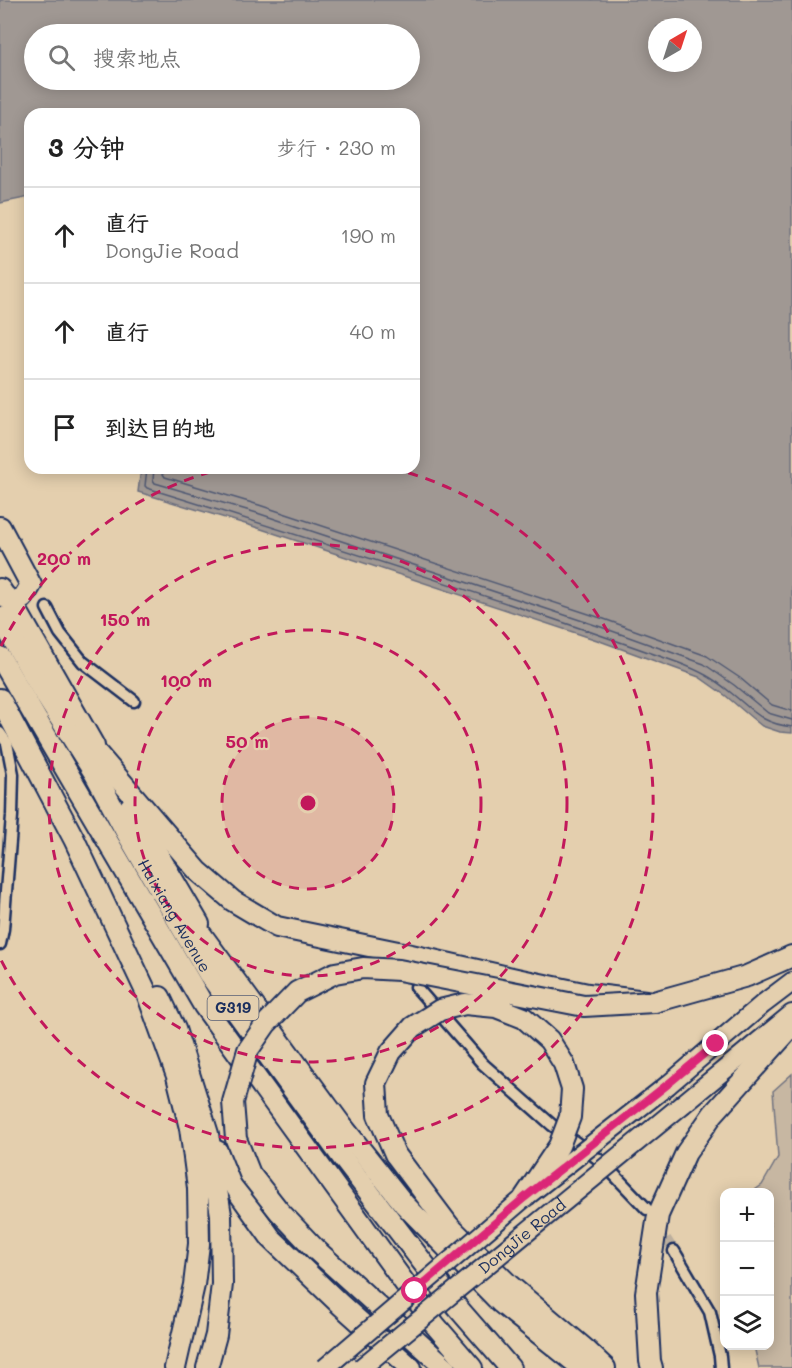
<!DOCTYPE html>
<html lang="zh">
<head>
<meta charset="utf-8">
<style>
  :root { --surface:#fff; --page:#f6f6f6; --text:#222; --muted:#767676; --line:#e0e0e0 }
  body { margin:0; font-family:Mali,"LXGW WenKai TC",sans-serif; background:var(--page); color:var(--text) }
  .controls { position:absolute; right:18px; bottom:18px; display:grid; overflow:hidden; border-radius:12px; box-shadow:0 3px 15px #0003 }
  .controls button { width:54px; height:54px; display:grid; place-items:center; padding:0; border:0; border-bottom:2px solid var(--line); background:var(--surface); color:var(--text); font:30px sans-serif }
  .compass { position:absolute; left:648px; top:18px; width:54px; height:54px; border-radius:50%; background:var(--surface); box-shadow:0 3px 15px #0003; rotate:39deg }
  .stop { position:absolute; width:18px; height:18px; margin:-14px; border:4px solid #db2777; border-radius:50%; background:#fff }
  .stop.end { background:#db2777; border-color:#fff; box-shadow:0 2px 6px #0008 }
  .list { margin:0; padding:0; list-style:none }
  h2 { display:flex; justify-content:space-between; align-items:center; height:78px; margin:0; padding:0 24px; font-size:26px }
  h2 small { font-size:20px; font-weight:400; color:var(--muted) }
  .list li { display:grid; grid-template-columns:39px 1fr auto; gap:18px; align-items:center; box-sizing:border-box; height:96px; padding:0 24px; border-top:2px solid var(--line) }
  .list b { display:block; font-size:22px; white-space:nowrap }
  .list p { margin:0; font-size:20px; white-space:nowrap; color:var(--muted) }
  .list em { font-size:20px; font-style:normal; color:var(--muted) }
  .icon { flex:none; width:33px; height:33px; fill:none; stroke:currentColor; stroke-width:2; stroke-linecap:round; stroke-linejoin:round }
  .map { position:relative; flex:none; width:792px; height:1368px; overflow:hidden }
  .search { position:absolute; background:var(--surface); box-shadow:0 3px 15px #0003; left:24px; top:24px; width:396px; height:66px; display:flex; align-items:center; gap:15px; box-sizing:border-box; padding:0 21px; border-radius:33px; color:var(--muted); font-size:22px }
  .panel { position:absolute; background:var(--surface); box-shadow:0 3px 15px #0003; left:24px; top:108px; width:396px; height:366px; border-radius:18px }
  .map>svg:first-child { display:block }
  .green { fill:#c7b7a2; stroke:#717380; stroke-width:1.5 }
  .water { fill:#a09893; stroke:#6b6e7e; stroke-width:1.5; fill-rule:evenodd }
  .lines { fill:none; stroke-linecap:round; stroke-linejoin:round }
  .shore { stroke:#505973; stroke-width:1.5 }
  .street-tunnel { stroke:#bcaf9e; stroke-width:10; stroke-dasharray:10 5; stroke-linecap:butt }
  .street-casing { stroke:#1b2f5e; stroke-width:15 }
  .primary-casing { stroke:#1b2f5e; stroke-width:22 }
  .highway-casing { stroke:#1b2f5e; stroke-width:24 }
  .street { stroke:#e4cfae; stroke-width:10 }
  .primary { stroke:#e4cfae; stroke-width:18 }
  .highway { stroke:#e4cfae; stroke-width:20 }
  .primary-bridge-casing { stroke:#1b2f5e; stroke-width:22; stroke-linecap:butt }
  .highway-bridge-casing { stroke:#1b2f5e; stroke-width:24; stroke-linecap:butt }
  .primary-bridge { stroke:#e4cfae; stroke-width:18 }
  .highway-bridge { stroke:#e4cfae; stroke-width:20 }
  .route { stroke:#db2777; stroke-width:8 }
  .ring { fill:none; stroke:#c2185b; stroke-width:3; stroke-dasharray:10 8 }
  .labels { text-anchor:middle; stroke-width:4.5; stroke-linejoin:round; paint-order:stroke }
  .shield { fill:#e4cfae; stroke:#575f76; stroke-width:1.5 }
  .shield-label { font-size:15px; font-weight:bold; fill:#1b2f5e }
  .street-label { font-size:16px; fill:#1b2f5e; stroke:#e4cfae }
  .centre { fill:#c2185b; stroke:#e4cfae; stroke-width:3 }
  .ring-label { font-size:18px; text-anchor:middle; font-weight:bold; fill:#c2185b; stroke:#e4cfae; stroke-width:4.5; stroke-linejoin:round; paint-order:stroke }
</style>
</head>
<body>
<div class="map">
<svg width="792" height="1368" viewBox="0 0 792 1368">
  <rect width="100%" height="100%" fill="#e4cfae"/>
  <filter id="ink" filterUnits="userSpaceOnUse"><feTurbulence type="fractalNoise" baseFrequency=".0167" numOctaves="2"/><feDisplacementMap in="SourceGraphic" scale="12" xChannelSelector="R" yChannelSelector="G"/><feConvolveMatrix kernelMatrix="1 2 1 2 8 2 1 2 1" color-interpolation-filters="sRGB"/></filter>
  <g filter="url(#ink)">
    <path class="green" d="M792,1074V1368H759L754,1346H770V1192H752L762,1185L778,1157L773,1091Z"/>
    <path class="water" d="M0,0H792V733L780,732L762,726L752,718L726,696L699,677L597,640L252,526L138,492L141,468H414V114H30V197L0,203ZM657,27H693V63H657ZM34,34H410V80H34Z"/>
    <g class="lines">
      <path class="shore" d="M147,468L145,486L147,488C325,543 504,600 679,663C700,671 713,678 730,692C754,711 760,723 792,727
        M154,468L153,480L155,483L257,513L601,627L704,664L734,685L768,713L792,720
        M163,468V474L165,477L259,505L604,619L707,656L740,678L772,705L792,711"/>
      <path class="street-tunnel" d="M658,1226L674,1251"/>
      <g class="street-casing">
        <path id="street" d="M47,608L60,633L83,662L134,701
          M0,733L7,743L13,774L12,816L3,929L0,944
          M416,987L483,1064L552,1125L601,1161L647,1209
          M674,1251L710,1312L720,1356L721,1368"/>
      </g>
      <g class="primary-casing">
        <path id="primary" d="M668,1085L763,1004L792,982
          M683,1104L792,1014"/>
      </g>
      <g class="highway-casing">
        <g id="highway">
          <path d="M0,527L31,585L23,598L12,602"/>
          <path d="M0,589L4,595L12,602L94,746"/>
          <path id="s1" d="M0,617L42,690L95,774L125,830L208,973L345,1161L457,1307L510,1368"/>
          <path d="M0,657L204,1006L435,1325L472,1368"/>
          <path d="M0,699L74,839L148,996L177,1076L190,1128L198,1188L199,1244L194,1285L175,1368"/>
          <path d="M83,737L198,871L233,901L277,927L398,952L521,980L588,994L654,1002L747,976L792,956"/>
          <path d="M130,807L199,924"/>
          <path d="M187,915L342,1126L404,1204L501,1303L582,1368"/>
          <path d="M160,997L175,1029L208,1134L221,1215L222,1284L216,1335L207,1368"/>
          <path d="M217,1151L241,1196L271,1238L341,1305L411,1368"/>
          <path d="M395,1154L449,1226L509,1285L586,1350L605,1368"/>
          <path d="M315,1249L446,1368"/>
          <path d="M652,1368L650,1361L646,1293L658,1215L686,1153L713,1114L792,1026"/>
        </g>
      </g>
      <use href="#street" class="street"/>
      <use href="#primary" class="primary"/>
      <use href="#highway" class="highway"/>
      <g class="primary-bridge-casing">
        <g id="primary-bridge">
          <path d="M325,1368L524,1198L668,1085"/>
          <path id="s2" d="M361,1368L683,1104"/>
        </g>
      </g>
      <g class="highway-bridge-casing">
        <path id="highway-bridge" d="M395,1154L378,1115L376,1083L391,1052L413,1027L440,1010L465,1004L496,1007L524,1018L549,1040L564,1064L572,1089L570,1117L559,1146L524,1198
          M315,1249L279,1211L250,1174L236,1139L233,1102L248,1050L266,1024L297,992L335,973L363,968L399,970L584,1006L654,1002"/>
      </g>
      <use href="#primary-bridge" class="primary-bridge"/>
      <use href="#highway-bridge" class="highway-bridge"/>
    </g>
  </g>
  <g class="lines" filter="url(#ink)">
    <path class="route" d="M415,1291L524,1198L668,1084L716,1044"/>
  </g>
  <circle cx="308" cy="803" r="86" fill="#c2185b" fill-opacity=".12"/>
  <g class="ring">
    <circle cx="308" cy="803" r="86"/>
    <circle cx="308" cy="803" r="173"/>
    <circle cx="308" cy="803" r="259"/>
    <path d="M1 646A345 345 0 0 1 225 468M391 468A345 345 0 1 1 1 960"/>
  </g>
  <g class="labels">
    <rect class="shield" x="207.5" y="996" width="51" height="24" rx="4.5"/>
    <g class="shield-label">
      <text x="233" y="1013">G319</text>
    </g>
    <g class="street-label">
      <text dy="6" stroke="none"><textPath href="#s1" startOffset="346">Haixiang Avenue</textPath></text>
      <text dy="6" stroke="none"><textPath href="#s2" startOffset="208">DongJie Road</textPath></text>
    </g>
  </g>
  <circle cx="308" cy="803" r="9" class="centre"/>
  <g class="ring-label">
    <text x="64" y="565">200 m</text>
    <text x="125" y="626">150 m</text>
    <text x="186" y="687">100 m</text>
    <text x="247" y="748">50 m</text>
  </g>
</svg>
<div class="controls">
<button>+</button>
<button>−</button>
<button><svg class="icon" aria-label="layers" viewBox="0 0 24 24"><path d="M12 4l9 5-9 5-9-5zM3 14l9 5 9-5"/></svg></button>
</div>
<svg class="compass" viewBox="-18 -18 36 36"><path d="M0-13l5 13h-10z" fill="#e53935"/><path d="M0 13l5-13h-10z" fill="#767676"/></svg>
<div class="stop" style="left:415px;top:1291px"></div>
<div class="stop end" style="left:716px;top:1044px"></div>
<div class="search"><svg class="icon" aria-label="search" viewBox="0 0 24 24"><circle cx="10" cy="10" r="6"/><path d="M15 15l6 6"/></svg>搜索地点</div>
<section class="panel">
<h2>3 分钟<small>步行 · 230 m</small></h2>
<ul class="list">
<li><svg class="icon" aria-label="ahead" viewBox="0 0 24 24"><path d="M12 20V5M6 11l6-6 6 6"/></svg><div><b>直行</b><p>DongJie Road</p></div><em>190 m</em></li>
<li><svg class="icon" aria-label="ahead" viewBox="0 0 24 24"><path d="M12 20V5M6 11l6-6 6 6"/></svg><div><b>直行</b></div><em>40 m</em></li>
<li><svg class="icon" aria-label="arrive" viewBox="0 0 24 24"><path d="M6 21V4h12l-3 4 3 4H6"/></svg><div><b>到达目的地</b></div></li>
</ul>
</section>
</div>
</body>
</html>
